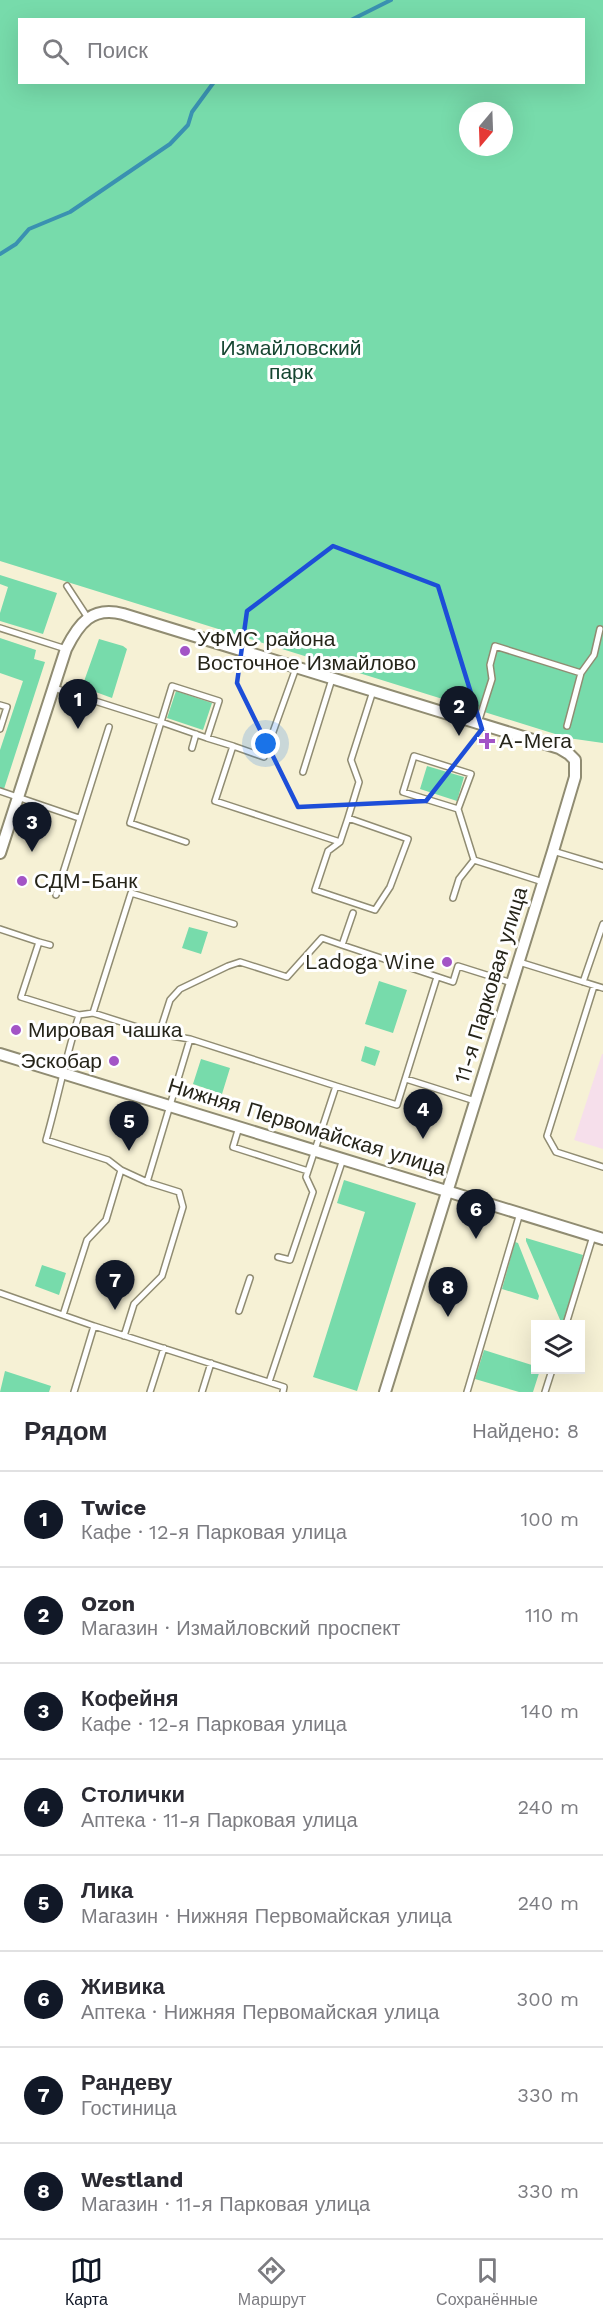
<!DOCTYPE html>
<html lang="ru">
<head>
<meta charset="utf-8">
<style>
  :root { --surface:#fff; --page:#f7f7f7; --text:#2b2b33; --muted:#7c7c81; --line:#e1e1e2; --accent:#111827 }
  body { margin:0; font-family:"Work Sans",sans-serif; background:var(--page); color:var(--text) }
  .controls { position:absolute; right:18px; bottom:18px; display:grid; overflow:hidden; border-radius:0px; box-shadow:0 6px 24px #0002 }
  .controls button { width:54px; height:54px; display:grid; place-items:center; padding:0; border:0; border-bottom:2px solid var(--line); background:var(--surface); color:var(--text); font:30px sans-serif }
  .compass { position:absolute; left:459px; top:102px; width:54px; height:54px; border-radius:50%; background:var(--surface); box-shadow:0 6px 24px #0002; rotate:199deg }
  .you { position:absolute; left:266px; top:744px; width:21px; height:21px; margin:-15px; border:4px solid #fff; border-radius:50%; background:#1a73e8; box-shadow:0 0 0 9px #1a73e833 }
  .badge { display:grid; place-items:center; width:39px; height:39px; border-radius:50%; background:var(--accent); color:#fff; font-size:20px; font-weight:700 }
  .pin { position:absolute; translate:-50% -50px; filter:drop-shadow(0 2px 3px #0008) }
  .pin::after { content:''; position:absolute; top:32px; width:21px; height:18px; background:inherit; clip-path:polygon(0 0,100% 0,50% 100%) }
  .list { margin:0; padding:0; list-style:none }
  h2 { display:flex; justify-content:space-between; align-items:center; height:78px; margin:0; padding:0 24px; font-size:26px }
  h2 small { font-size:20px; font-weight:400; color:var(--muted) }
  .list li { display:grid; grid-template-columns:39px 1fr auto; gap:18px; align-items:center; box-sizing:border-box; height:96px; padding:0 24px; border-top:2px solid var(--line) }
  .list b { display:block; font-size:22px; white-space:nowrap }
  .list p { margin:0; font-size:20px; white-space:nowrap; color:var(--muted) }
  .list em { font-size:20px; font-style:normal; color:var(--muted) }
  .icon { flex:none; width:33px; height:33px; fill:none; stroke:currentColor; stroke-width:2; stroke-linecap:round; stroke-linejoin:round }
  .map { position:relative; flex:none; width:603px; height:1392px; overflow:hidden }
  .search { position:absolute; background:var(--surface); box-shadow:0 6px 24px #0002; left:18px; right:18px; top:18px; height:66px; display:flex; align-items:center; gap:15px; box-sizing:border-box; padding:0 21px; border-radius:0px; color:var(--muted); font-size:22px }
  .sheet { height:846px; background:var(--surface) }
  nav { display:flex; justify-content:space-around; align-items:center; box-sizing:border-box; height:84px; border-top:2px solid var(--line); background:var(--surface); font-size:16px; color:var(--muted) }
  nav a { display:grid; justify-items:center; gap:3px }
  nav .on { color:var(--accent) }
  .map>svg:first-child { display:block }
  .education { fill:#f6dfeb }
  .green { fill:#77dbab; fill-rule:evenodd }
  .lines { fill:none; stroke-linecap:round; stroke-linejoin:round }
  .stream { stroke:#3a91b1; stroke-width:4 }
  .service-casing { stroke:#908c72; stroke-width:8 }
  .minor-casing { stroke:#908c72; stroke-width:14 }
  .service { stroke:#fff; stroke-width:5 }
  .minor { stroke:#fff; stroke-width:10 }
  .marked { fill:none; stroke:#1d4ed8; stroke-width:4.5; stroke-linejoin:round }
  .poi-dot { fill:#a354c6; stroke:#fff; stroke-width:2 }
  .labels { text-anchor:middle; stroke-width:6; stroke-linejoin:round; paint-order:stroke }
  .park-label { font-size:21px; fill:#164631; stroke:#fff }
  .poi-label { font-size:21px; fill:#26251a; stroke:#fff; text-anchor:start }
  .street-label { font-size:21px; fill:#26251a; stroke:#fff }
</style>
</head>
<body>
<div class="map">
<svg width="603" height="1392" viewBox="0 0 603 1392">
  <rect width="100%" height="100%" fill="#f6f1d5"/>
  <path class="education" d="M602,1054H603V1149L574,1140Z"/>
  <path class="green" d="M0,0H603V743L568,738L0,561ZM20,20H584V82H20ZM468,111H504V147H468Z
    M0,575L57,593L43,634L0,621V613L8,587L0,584Z
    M0,638L36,650L34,659L45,662L4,789L0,788V750L23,681L0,673Z
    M99,639L123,646L127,649L112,698L82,687Z
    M176,691L212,703L203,730L167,718Z
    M427,766L464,777L457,801L420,789Z
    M189,927L208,932L201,954L182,948Z
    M379,981L407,990L393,1033L365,1024Z
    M365,1046L380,1051L375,1066L361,1061Z
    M201,1059L230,1068L222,1094L193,1084Z
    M344,1180L416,1203L357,1391L313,1377L365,1212L337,1203Z
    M526,1238L583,1255L564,1321L561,1322L526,1241Z
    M515,1242L518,1243L539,1296L538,1300L502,1289Z
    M42,1265L66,1273L59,1295L35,1286Z
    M484,1350L535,1366L536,1370H540L533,1392H519L475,1379Z
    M5,1371L51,1386L49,1392H0Z"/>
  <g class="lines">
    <path class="stream" d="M351,20L391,0
      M0,254L16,244L29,229L70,212L170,144L188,125L192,112L214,82"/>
    <g class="service-casing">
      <path id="service" d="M67,586L88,618
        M0,628L66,649
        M296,668L264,757L233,746L215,801L340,842
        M54,688L161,722L172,686L219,701L207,738L161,722L130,823L186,842
        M0,705L7,707L0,729
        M478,723L492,679L490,665L495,646L581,673
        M567,726L581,673L594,655L600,629
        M207,738L233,746
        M192,748L196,734
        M303,772L332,679
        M0,791L79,818
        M458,809L403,792L414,756L471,774L458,809L474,860L543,882
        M348,818L340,842L328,851L315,890L375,910L390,887L408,839L348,818L359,782L351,760L373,691
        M553,851L603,866
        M56,895L109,727
        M453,898L459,879L474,860
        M353,913L342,945L453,982L458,966L512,983
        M0,929L39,942L21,997L79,1015C66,1056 58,1098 46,1140L108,1160L121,1170L106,1220L87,1240L63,1315
        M39,942L50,945
        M519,962L603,988
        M583,982L603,924
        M594,986L547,1136L556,1152L603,1167
        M93,1013L159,1034L190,1039
        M79,1015L93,1013L131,893L234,924
        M159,1034L170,1000L180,989L228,966L240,962L287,977L322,938L342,945
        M406,1079L475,1101
        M239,1127L233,1147L308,1171
        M121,1170L147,1182
        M278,1257L290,1260L313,1192L306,1177L336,1086L397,1105L437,977
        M0,1293L94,1326L74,1392
        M239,1311L250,1278
        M566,1324L593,1236
        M94,1326L284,1387L283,1392
        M124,1336L134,1304L162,1276L183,1207L179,1192L147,1182L190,1039L336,1086
        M269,1382L343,1159
        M150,1392L164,1348
        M202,1392L211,1363
        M467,1392L520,1213
        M545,1392L552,1370"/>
    </g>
    <g class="minor-casing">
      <path id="minor" d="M0,853L66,649C79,623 92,606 123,614L559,748L569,754L575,760V777L553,851L385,1392
        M0,1054L603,1239"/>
    </g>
    <use href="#service" class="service"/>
    <use href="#minor" class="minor"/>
  </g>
  <path class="marked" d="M333,546L438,586L482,729L426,801L298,807L237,683L247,611Z"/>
  <g class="poi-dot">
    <circle cx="185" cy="651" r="6"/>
    <path d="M484 732h6v6h6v6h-6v6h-6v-6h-6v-6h6z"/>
    <circle cx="22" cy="881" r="6"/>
    <circle cx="447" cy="962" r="6"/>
    <circle cx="16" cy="1030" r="6"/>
    <circle cx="114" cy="1061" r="6"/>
  </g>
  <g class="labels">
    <g class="park-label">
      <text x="291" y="355">Измайловский<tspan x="291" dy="24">парк</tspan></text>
    </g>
    <g class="poi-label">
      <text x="197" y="646">УФМС района<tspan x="197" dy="24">Восточное Измайлово</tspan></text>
      <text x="499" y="748">А-Мега</text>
      <text x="34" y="888">СДМ-Банк</text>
      <text x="435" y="969" text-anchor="end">Ladoga Wine</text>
      <text x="28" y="1037">Мировая чашка</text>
      <text x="102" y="1068" text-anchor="end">Эскобар</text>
    </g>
    <g class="street-label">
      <text transform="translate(491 985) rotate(-73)" y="7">11-я Парковая улица</text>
      <text transform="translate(307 1127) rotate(17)" y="7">Нижняя Первомайская улица</text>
    </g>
  </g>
</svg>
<div class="controls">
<button><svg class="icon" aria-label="layers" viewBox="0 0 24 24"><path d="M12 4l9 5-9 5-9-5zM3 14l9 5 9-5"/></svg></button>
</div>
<svg class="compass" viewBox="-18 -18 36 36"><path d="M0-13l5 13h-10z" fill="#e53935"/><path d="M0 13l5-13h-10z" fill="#7c7c81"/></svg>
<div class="you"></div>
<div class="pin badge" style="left:78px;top:729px">1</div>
<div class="pin badge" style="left:459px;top:736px">2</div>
<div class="pin badge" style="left:32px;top:852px">3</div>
<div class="pin badge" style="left:423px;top:1139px">4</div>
<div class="pin badge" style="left:129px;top:1151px">5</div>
<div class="pin badge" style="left:476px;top:1239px">6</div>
<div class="pin badge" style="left:115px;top:1310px">7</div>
<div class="pin badge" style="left:448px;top:1317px">8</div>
<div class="search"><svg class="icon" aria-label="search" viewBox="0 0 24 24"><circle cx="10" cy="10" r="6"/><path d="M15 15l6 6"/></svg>Поиск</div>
</div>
<section class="sheet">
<h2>Рядом<small>Найдено: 8</small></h2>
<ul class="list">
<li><span class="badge">1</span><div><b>Twice</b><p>Кафе · 12-я Парковая улица</p></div><em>100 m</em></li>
<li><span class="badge">2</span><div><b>Ozon</b><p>Магазин · Измайловский проспект</p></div><em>110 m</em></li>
<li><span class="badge">3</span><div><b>Кофейня</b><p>Кафе · 12-я Парковая улица</p></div><em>140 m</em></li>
<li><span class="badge">4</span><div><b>Столички</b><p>Аптека · 11-я Парковая улица</p></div><em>240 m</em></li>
<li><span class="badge">5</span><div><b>Лика</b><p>Магазин · Нижняя Первомайская улица</p></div><em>240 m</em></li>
<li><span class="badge">6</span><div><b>Живика</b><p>Аптека · Нижняя Первомайская улица</p></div><em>300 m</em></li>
<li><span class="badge">7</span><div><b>Рандеву</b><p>Гостиница</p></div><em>330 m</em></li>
<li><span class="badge">8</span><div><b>Westland</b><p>Магазин · 11-я Парковая улица</p></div><em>330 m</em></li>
</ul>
</section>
<nav>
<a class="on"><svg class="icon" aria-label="map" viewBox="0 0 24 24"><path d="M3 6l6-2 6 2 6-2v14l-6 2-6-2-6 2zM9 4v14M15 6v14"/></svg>Карта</a>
<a><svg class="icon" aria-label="directions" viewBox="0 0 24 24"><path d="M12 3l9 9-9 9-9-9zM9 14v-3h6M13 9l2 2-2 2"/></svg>Маршрут</a>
<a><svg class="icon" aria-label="saved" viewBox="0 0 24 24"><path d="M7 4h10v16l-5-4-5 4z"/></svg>Сохранённые</a>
</nav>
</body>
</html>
